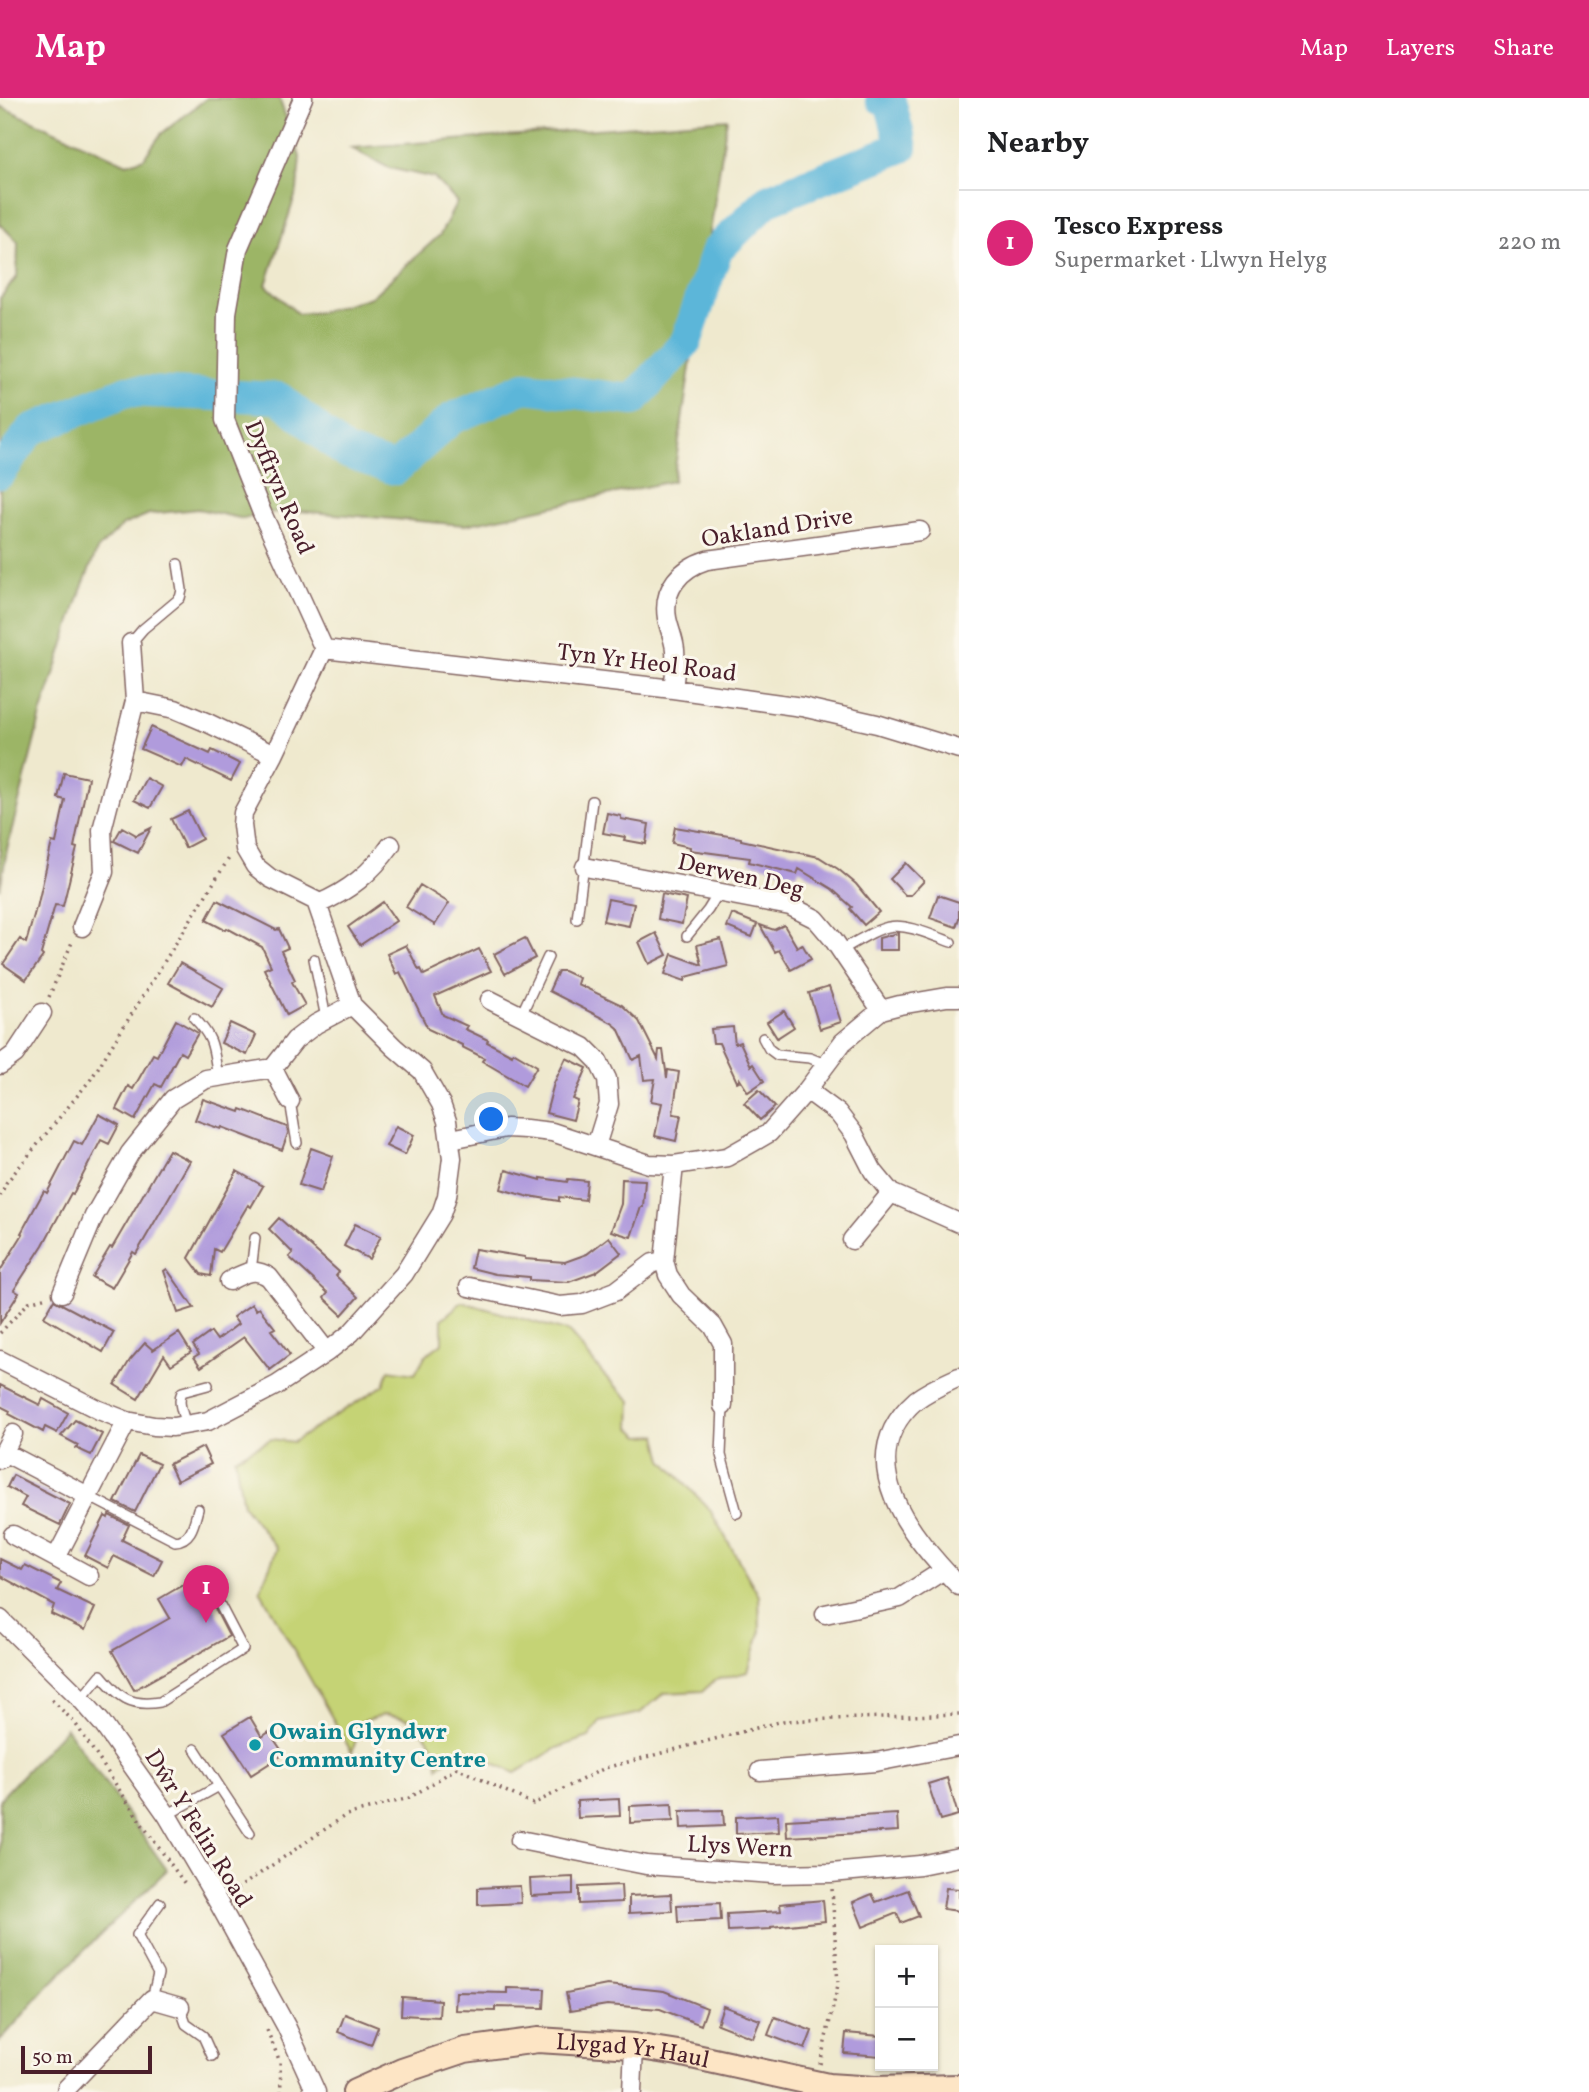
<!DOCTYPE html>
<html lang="en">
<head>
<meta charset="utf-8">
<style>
  :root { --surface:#fff; --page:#f6f6f6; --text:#202124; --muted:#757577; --line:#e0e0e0; --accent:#db2777 }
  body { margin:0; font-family:Vollkorn,serif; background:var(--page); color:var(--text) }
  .controls { position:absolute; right:21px; bottom:21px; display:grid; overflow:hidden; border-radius:0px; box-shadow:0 2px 5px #0004 }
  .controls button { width:63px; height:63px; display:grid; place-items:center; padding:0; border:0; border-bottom:2px solid var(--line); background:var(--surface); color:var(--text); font:35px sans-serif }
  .scale { position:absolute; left:21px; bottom:18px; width:131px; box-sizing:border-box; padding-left:7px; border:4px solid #4a1f2b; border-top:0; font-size:19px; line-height:24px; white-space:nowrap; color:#4a1f2b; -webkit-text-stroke:5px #fbf7ec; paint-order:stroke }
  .you { position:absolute; left:492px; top:1022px; width:24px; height:24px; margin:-18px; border:5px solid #fff; border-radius:50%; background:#1a73e8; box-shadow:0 0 0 10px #1a73e833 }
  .badge { display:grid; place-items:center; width:46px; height:46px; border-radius:50%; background:var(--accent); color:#fff; font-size:23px; font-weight:700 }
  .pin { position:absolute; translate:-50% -58px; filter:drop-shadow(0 2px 4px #0008) }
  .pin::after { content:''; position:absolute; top:37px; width:24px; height:21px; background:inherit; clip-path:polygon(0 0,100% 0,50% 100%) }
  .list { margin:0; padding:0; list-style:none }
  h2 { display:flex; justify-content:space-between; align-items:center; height:91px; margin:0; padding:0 28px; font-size:30px }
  h2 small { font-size:23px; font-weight:400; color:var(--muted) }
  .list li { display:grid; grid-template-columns:46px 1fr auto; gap:21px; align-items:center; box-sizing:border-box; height:105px; padding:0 28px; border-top:2px solid var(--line) }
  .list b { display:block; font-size:26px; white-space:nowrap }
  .list p { margin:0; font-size:23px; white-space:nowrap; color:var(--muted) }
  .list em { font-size:23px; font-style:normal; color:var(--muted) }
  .map { position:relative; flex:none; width:959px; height:1994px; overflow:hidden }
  header { display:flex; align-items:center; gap:42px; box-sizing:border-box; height:98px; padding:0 35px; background:var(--accent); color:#fff }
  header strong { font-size:33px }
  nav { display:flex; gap:38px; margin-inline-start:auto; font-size:24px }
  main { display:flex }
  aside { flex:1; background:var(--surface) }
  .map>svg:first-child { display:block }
  .green { fill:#c5d374; stroke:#887950; stroke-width:2 }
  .forest { fill:#9cb566; stroke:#736a48; stroke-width:2 }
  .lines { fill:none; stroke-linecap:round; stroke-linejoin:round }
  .river { stroke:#5bb6d9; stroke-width:32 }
  .building { fill:#b09bdc }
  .lane-casing { stroke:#846664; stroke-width:12 }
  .street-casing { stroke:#846664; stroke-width:21 }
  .secondary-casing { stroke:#846664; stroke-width:28 }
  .path { stroke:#846664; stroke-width:3.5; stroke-dasharray:2 5; stroke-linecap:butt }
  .lane { stroke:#fff; stroke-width:9 }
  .street { stroke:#fff; stroke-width:18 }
  .secondary { stroke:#fde5c5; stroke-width:24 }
  .culture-dot { fill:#0f9aa8; stroke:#fbf7ec; stroke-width:2.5 }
  .labels { text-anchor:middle; stroke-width:6; stroke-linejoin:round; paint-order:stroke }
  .street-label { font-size:24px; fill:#4a1f2b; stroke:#fbf7ec }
  .culture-label { font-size:24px; font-weight:bold; fill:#0d838f; stroke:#fbf7ec; text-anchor:start }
</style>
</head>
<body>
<header>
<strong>Map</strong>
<nav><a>Map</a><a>Layers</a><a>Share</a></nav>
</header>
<main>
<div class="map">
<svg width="959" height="1994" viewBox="0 0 959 1994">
  <rect width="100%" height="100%" fill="#fbf7ec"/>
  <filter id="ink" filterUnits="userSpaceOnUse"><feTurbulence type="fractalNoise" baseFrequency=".0143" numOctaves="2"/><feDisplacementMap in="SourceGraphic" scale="14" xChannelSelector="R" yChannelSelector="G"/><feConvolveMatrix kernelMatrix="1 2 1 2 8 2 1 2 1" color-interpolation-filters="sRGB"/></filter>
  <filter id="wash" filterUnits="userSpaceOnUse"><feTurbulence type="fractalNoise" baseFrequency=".00686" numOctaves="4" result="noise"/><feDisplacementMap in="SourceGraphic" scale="28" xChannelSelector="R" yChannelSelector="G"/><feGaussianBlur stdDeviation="1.57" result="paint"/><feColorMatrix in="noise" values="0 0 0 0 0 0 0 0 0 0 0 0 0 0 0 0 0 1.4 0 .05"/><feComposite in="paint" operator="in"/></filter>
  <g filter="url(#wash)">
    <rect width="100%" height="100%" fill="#efe9ce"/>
    <path class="green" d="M462,1204L569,1234L604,1277L631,1303L630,1329L640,1338L657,1337L663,1362L710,1412L759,1498L760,1535L748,1574L715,1582L703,1593L664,1595L640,1615L600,1624L589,1639L557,1650L515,1675L463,1650L438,1669L436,1651L414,1622L385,1616L361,1624L352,1655L260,1492L277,1451L243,1407L235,1360L271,1341L293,1344L384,1287L389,1272L415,1276L425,1258L442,1245V1221Z"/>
    <path class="forest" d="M207,0H279L300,59L297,92L266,187L298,216L320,214L371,199L440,137L457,104L434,80L389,70L351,50L727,21L673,383L465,427L299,413L262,415L244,421L198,411L149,416L123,427L97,452L81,492L41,617L7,751L0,791V200L17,179L18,144L0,126V8L127,66L144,60L161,36Z
      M66,1630L167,1772L48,1888L0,1943V1701Z"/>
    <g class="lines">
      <path class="river" d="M0,375L31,332L127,293L279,300L345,354L395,371L451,321L525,289L633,302L686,244L717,152L768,102L902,49L890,3L881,0"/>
    </g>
    <g id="blocks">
      <path class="building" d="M151,629L210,656L212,652L240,666L231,683L186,661L182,669L141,651Z
        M64,675L88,680L74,749L77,750L63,808L55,807L41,856L43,858L26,882L3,866L20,841L26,845L36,810H37L52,744L56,745L65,702L58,700Z
        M146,680L162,689L150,710L134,702Z
        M188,713L202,741L185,750L171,721Z
        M607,715L621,718V721L649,726L646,746L624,742L625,739L603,735Z
        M122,729L136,737L135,738L151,730L138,755L114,743Z
        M675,729L741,740V742L819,759L838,771L856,786L879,814L864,827L850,811L852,809L832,791L799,771L797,776L749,764L750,760L690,752V749L672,745Z
        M906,765L924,783L911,797H905L890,781Z
        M420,787L449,805L435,827L406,809Z
        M662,796L687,801L682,826L658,821Z
        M938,797L959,804V820L956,829L930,820Z
        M608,801L634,806L629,828L603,823Z
        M217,802L276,832L279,831L288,850L281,853L295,882L292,884L305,907L287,917L264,871L271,868L262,849L227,830L225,832L206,822Z
        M383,804L396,823L360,847L348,829Z
        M732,816L757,826L752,839L727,829Z
        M760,827L774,832L784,827L797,849L802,846L811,861L791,872L779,852L775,854Z
        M656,835L667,857L649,866L639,844Z
        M898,835V852H879V840Z
        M525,840L535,860L505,876L494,856Z
        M721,841L728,868L686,879L685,883L665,876L672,856L702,867L697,847Z
        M406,847L419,872L421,871L424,877L479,851L491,873L435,898L443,917L467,928L465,931L488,942L487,944L512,957L513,954L537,968L525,988L482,963L484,960L462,949V947L428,931L400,874L396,876L387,856Z
        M180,865L223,890L212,909L168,885Z
        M558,873H564L579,880L577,886L622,907L639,923L658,961L659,952H663L667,980L668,972L679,974L673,1016L681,1017L676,1043L655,1038L662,1005L651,1003L655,981L644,982L641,958L633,962L618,930L612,925L549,893Z
        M829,889L841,924L820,931L809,895Z
        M784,913L794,929L777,940L767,924Z
        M176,922L198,935L185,957L180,954L161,989L155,986L135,1022L116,1011L128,988L133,991L153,956L157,958Z
        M230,925L256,937L247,957L221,945Z
        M733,929L735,946L740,944L751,968L753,966L764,983L748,994L739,980V983L737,984L719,945H713L711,931Z
        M566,960L587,970L573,1001L578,1003L573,1022L546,1015L554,985Z
        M759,992L775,1009L760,1022L744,1005Z
        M203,1001L240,1014L241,1011L287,1029L288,1035L282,1052L222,1029L221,1031L195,1022Z
        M99,1016L119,1027L109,1046L101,1042L73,1096L71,1095L43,1147L14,1192L19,1195L0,1225V1173L23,1136L21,1135L44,1093L47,1095L74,1043L82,1047Z
        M396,1028L414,1037L405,1057L386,1048Z
        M311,1050L333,1058L321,1094L299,1087Z
        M169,1052L190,1063L136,1156L133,1154L112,1190L92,1179L110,1149L112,1150Z
        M506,1072L541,1082V1080L567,1084L568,1081L587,1083L585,1102L559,1099V1103L529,1098V1099L501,1091Z
        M237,1073L263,1088L251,1109L248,1107L220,1154L214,1151L211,1178L201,1176L189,1160Z
        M622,1081L645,1082L643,1109H641L631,1139L611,1133L621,1106Z
        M279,1120L339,1174L336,1178L358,1199L342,1217L324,1200L328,1195L289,1159L293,1155L269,1131Z
        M355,1126L381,1138L369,1161L344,1148Z
        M609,1139L621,1155L596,1174L569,1184L529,1182V1179L495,1176L471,1170L475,1151L525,1159V1161L565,1164L587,1156Z
        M167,1171L194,1210L178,1215L164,1173Z
        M54,1202L114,1234L103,1254L44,1219Z
        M252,1206L256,1212L259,1210L275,1230L271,1232L290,1257L270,1272L244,1239L201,1269L194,1259L199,1256L193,1247L211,1234L217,1242L238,1226L233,1219Z
        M179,1235L191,1254L171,1267L164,1257L138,1301L115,1287L130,1262L145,1245L153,1252Z
        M0,1287L40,1307L43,1301L68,1315L57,1335L45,1329L43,1334L9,1316L10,1313L0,1308Z
        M75,1322L102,1336L91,1357L76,1350L78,1347L61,1338Z
        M203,1349L211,1366L177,1383L169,1366Z
        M139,1357L159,1366L135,1414L115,1404Z
        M13,1377L70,1406L60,1427L21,1408L26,1399L7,1389Z
        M109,1417L129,1427L122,1442L162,1462L154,1478L114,1458L108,1470L85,1458L105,1418L108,1420Z
        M0,1461L22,1472L25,1467L61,1485L57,1492L95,1510L85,1532L51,1516L54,1507L0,1478Z
        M198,1478L229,1538L134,1592L112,1553L170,1520L159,1501Z
        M250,1619L262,1639L269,1634L284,1656L251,1677L224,1635Z
        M947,1680L958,1717L940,1722L928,1686Z
        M619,1701L620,1718L578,1720L577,1703Z
        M672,1706L673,1723L630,1725V1708Z
        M723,1712L724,1728L681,1730L680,1713Z
        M897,1716L898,1733L787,1739L786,1722Z
        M778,1717L779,1734L736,1736V1719Z
        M573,1779V1796L531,1798L530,1781Z
        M621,1787L622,1804L579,1806V1789Z
        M520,1788L521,1805L478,1807V1790Z
        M946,1790L959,1791V1813L943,1811Z
        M908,1792L919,1818L901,1825L897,1815L863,1829L853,1804L872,1796L876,1804Z
        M671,1796L672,1813L629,1815V1798Z
        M823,1802L825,1823L771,1829V1831L728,1833L727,1816L781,1813L780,1806Z
        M720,1805L721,1822L678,1824L677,1807Z
        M607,1887L664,1893L707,1910L701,1927L660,1911L607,1907L570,1913L566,1895Z
        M507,1890L545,1891L544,1910L495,1909V1913L455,1912L456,1894L507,1895Z
        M402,1899L440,1902L439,1919L401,1917Z
        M723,1908L760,1922L753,1940L717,1926Z
        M345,1916L378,1929L371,1947L338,1934Z
        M775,1919L812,1933L805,1951L768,1937Z
        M846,1935L880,1938V1958L844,1955Z"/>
    </g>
  </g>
  <g filter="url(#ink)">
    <use href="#blocks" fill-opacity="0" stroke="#846664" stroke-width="2"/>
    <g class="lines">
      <g class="lane-casing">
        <path id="lane" d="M131,545L143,531L180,500L182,492L178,466
          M577,821L592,703
          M687,838L708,812L719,794
          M840,853C894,821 892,822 951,844
          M314,861L326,920
          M521,917L548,859
          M194,920C215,941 213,951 218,979
          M763,940L769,951L777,957L810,960L825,966
          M290,1003L297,1045
          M251,1173L255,1140
          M723,1308L721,1357L737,1415
          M186,1327C183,1316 177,1304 182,1294L208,1287
          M88,1398L175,1443C192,1442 194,1425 198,1411
          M81,1601L101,1577C119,1599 130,1609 160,1604L243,1551L208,1484
          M219,1688L250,1735
          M167,1717L219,1688L195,1651
          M152,1901L158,1876L137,1837L160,1805
          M180,1909L186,1926L203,1938L212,1958"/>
      </g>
      <g class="street-casing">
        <path id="street" d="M303,0L238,151L227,215L225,322L262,415L324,551
          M324,551L673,591L802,609L877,626L959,651
          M673,591C675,578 676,566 675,552C674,541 669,531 667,520C662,491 681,470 707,462L920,433
          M135,603L175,611L208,625L274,657
          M585,769L790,808L816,821L833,841L881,912
          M318,806C349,793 371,775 391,747
          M82,829L104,774L102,732L135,603L131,545
          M490,902L584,949L598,963L607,981L609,1006L596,1048
          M0,967L15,956L42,915
          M273,970L290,1003
          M807,992L838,1015L854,1036L873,1073L891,1095L959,1125
          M451,1041L506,1030L526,1031L552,1034L649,1066L674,1067L727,1059L769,1035L807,992L843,944L881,912L900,907L947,899H959
          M674,1067L664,1163L668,1177L681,1197L713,1228L723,1246V1308
          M852,1142L891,1095
          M229,1183C244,1175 254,1169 269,1179L327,1254
          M469,1189L560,1208L582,1206L616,1193L653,1165L664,1163
          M62,1195L94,1118L130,1055L173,1001L206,981L273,970L295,942L316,926L352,907
          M0,1262L99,1312L127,1323L154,1328L173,1329L208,1323L277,1287L327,1254L351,1235L404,1176L441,1116L447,1098L452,1060L447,1023L441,1006L422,973L394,949L352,907L316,803L270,780L255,768L245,751L242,727L243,715L274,657L324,551
          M959,1279C944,1286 929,1292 916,1302C847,1363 912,1439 959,1488
          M4,1354L88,1398
          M0,1361L13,1336
          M13,1437L56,1460
          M89,1478L56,1460L127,1323
          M825,1516L900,1500L944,1472
          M0,1521L81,1601L102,1625L167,1717L218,1804L286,1928L316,1994
          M760,1673L876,1664L959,1648
          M520,1742L646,1767L773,1776L831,1775L920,1767L959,1759
          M66,1994L67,1990L152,1901L180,1909
          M632,1994L634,1948"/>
      </g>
      <g class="secondary-casing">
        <g id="secondary">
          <path id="s1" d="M355,1994L402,1973L465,1952L538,1942L634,1948L678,1955L828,1988L875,1991L959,1989"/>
        </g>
      </g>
      <path class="path" d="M49,899L73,842
        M0,1098L6,1085L91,981L231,757
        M0,1235L29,1204L47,1199
        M52,1602L75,1625L144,1729L185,1786
        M231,1795L346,1717L409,1700L457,1670L533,1706L605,1670L783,1623L959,1616
        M267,1932L280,1964L281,1994
        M820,1966L838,1887L832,1791"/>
      <use href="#lane" class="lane"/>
      <use href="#street" class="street"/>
      <use href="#secondary" class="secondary"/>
    </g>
  </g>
  <circle class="culture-dot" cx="255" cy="1647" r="7"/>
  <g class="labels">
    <g class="street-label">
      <text transform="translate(280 389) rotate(67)" y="8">Dyffryn Road</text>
      <text transform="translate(777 429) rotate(-9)" y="8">Oakland Drive</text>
      <text transform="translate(647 564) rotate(7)" y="8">Tyn Yr Heol Road</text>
      <text transform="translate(741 777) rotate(13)" y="8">Derwen Deg</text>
      <text transform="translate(199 1730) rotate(58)" y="8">Dŵr Y Felin Road</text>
      <text transform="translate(740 1748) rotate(3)" y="8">Llys Wern</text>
      <text dy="8" stroke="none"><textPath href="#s1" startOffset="287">Llygad Yr Haul</textPath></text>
    </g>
    <g class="culture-label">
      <text x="269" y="1641">Owain Glyndwr<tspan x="269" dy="28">Community Centre</tspan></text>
    </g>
  </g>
</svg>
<div class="controls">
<button>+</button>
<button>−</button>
</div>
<div class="scale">50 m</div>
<div class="you"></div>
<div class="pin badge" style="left:206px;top:1525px">1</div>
</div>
<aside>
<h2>Nearby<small></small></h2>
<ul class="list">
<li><span class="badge">1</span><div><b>Tesco Express</b><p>Supermarket · Llwyn Helyg</p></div><em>220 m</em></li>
</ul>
</aside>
</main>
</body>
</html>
